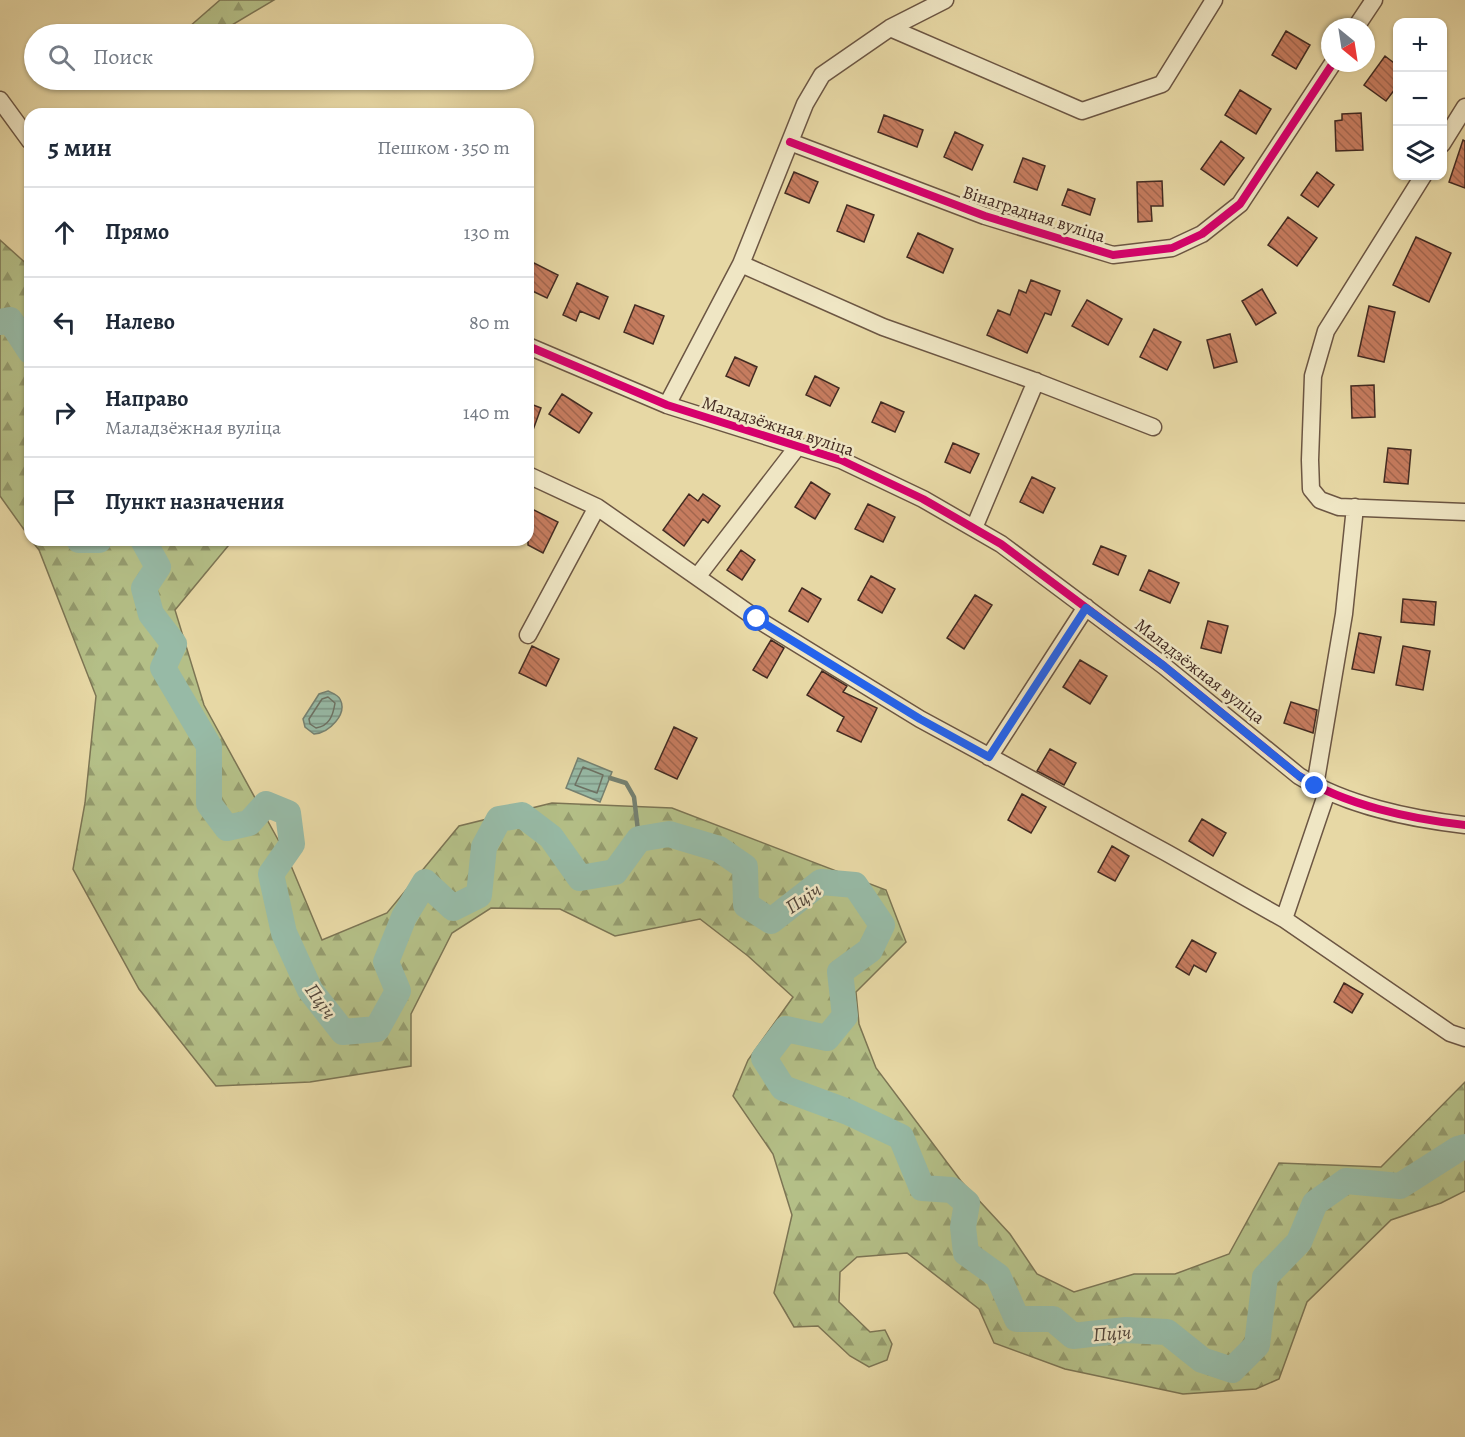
<!DOCTYPE html>
<html lang="ru">
<head>
<meta charset="utf-8">
<style>
  :root { --surface:#fff; --page:#f6f6f7; --text:#1f2937; --muted:#747a83; --line:#e0e1e3 }
  body { margin:0; font-family:Alegreya,serif; background:var(--page); color:var(--text) }
  .controls { position:absolute; right:18px; top:18px; display:grid; overflow:hidden; border-radius:12px; box-shadow:0 2px 4px #0004 }
  .controls button { width:54px; height:54px; display:grid; place-items:center; padding:0; border:0; border-bottom:2px solid var(--line); background:var(--surface); color:var(--text); font:30px sans-serif }
  .compass { position:absolute; left:1321px; top:18px; width:54px; height:54px; border-radius:50%; background:var(--surface); box-shadow:0 2px 4px #0004; rotate:150deg }
  .stop { position:absolute; width:18px; height:18px; margin:-14px; border:4px solid #2563eb; border-radius:50%; background:#fff }
  .stop.end { background:#2563eb; border-color:#fff; box-shadow:0 2px 6px #0008 }
  .list { margin:0; padding:0; list-style:none }
  h2 { display:flex; justify-content:space-between; align-items:center; height:78px; margin:0; padding:0 24px; font-size:26px }
  h2 small { font-size:20px; font-weight:400; color:var(--muted) }
  .list li { display:grid; grid-template-columns:39px 1fr auto; gap:18px; align-items:center; box-sizing:border-box; height:90px; padding:0 24px; border-top:2px solid var(--line) }
  .list b { display:block; font-size:22px; white-space:nowrap }
  .list p { margin:0; font-size:20px; white-space:nowrap; color:var(--muted) }
  .list em { font-size:20px; font-style:normal; color:var(--muted) }
  .icon { flex:none; width:33px; height:33px; fill:none; stroke:currentColor; stroke-width:2; stroke-linecap:round; stroke-linejoin:round }
  .map { position:relative; flex:none; width:1465px; height:1437px; overflow:hidden }
  .search { position:absolute; background:var(--surface); box-shadow:0 2px 4px #0004; left:24px; top:24px; width:510px; height:66px; display:flex; align-items:center; gap:15px; box-sizing:border-box; padding:0 21px; border-radius:33px; color:var(--muted); font-size:22px }
  .panel { position:absolute; background:var(--surface); box-shadow:0 2px 4px #0004; left:24px; top:108px; width:510px; height:438px; border-radius:18px }
  .map>svg:first-child { display:block }
  .forest { fill:url(#forest-firs); stroke:#7c7554; stroke-width:1.5 }
  .water { fill:url(#water-rules); stroke:#758171; stroke-width:1.5 }
  .lines { fill:none; stroke-linecap:round; stroke-linejoin:round }
  .shore { stroke:#6d7264; stroke-width:1.5 }
  .stream { stroke:#758171; stroke-width:4.5 }
  .river { stroke:#97baa6; stroke-width:26 }
  .building { fill:url(#building-back-hatch); stroke:#432b22; stroke-width:1.5 }
  .minor-casing { stroke:#6c5643; stroke-width:19 }
  .minor { stroke:#efe6c4; stroke-width:16 }
  .cycleway-casing { stroke:#efe6c4; stroke-width:11 }
  .cycleway { stroke:#d6006c; stroke-width:8 }
  .route { stroke:#2563eb; stroke-width:8 }
  .labels { text-anchor:middle; stroke-width:5; stroke-linejoin:round; paint-order:stroke }
  .street-label { font-size:18px; fill:#432b22; stroke:#efe6c4 }
  .water-label { font-size:20px; font-style:italic; fill:#54483c; stroke:#efe6c4 }
</style>
</head>
<body>
<div class="map">
<svg width="1465" height="1437" viewBox="0 0 1465 1437">
  <defs>
    <pattern id="forest-firs" width="22" height="20" patternUnits="userSpaceOnUse" patternTransform="scale(1.5)"><rect width="22" height="20" fill="#b4bf87"/><path d="M5 1l3.5 6h-7zM16 11l3.5 6h-7z" fill="#949b6e"/></pattern>
    <pattern id="water-rules" width="6" height="5" patternUnits="userSpaceOnUse" patternTransform="scale(1.5)"><rect width="6" height="5" fill="#97baa6"/><path d="M0 2.5h6" fill="none" stroke="#7d9787"/></pattern>
    <pattern id="building-back-hatch" width="6" height="6" patternUnits="userSpaceOnUse" patternTransform="scale(1.5)"><rect width="6" height="6" fill="#c67c5f"/><path d="M-1 5l2 2M0 0l6 6M5-1l2 2" fill="none" stroke="#a2664e"/></pattern>
  </defs>
  <rect width="100%" height="100%" fill="#e7d8a5"/>
  <filter id="stains"><feTurbulence type="fractalNoise" baseFrequency=".00333" numOctaves="4"/><feColorMatrix values="0 0 0 0 .2 0 0 0 0 .09 0 0 0 0 .02 0 0 0 .5 -.17"/></filter>
  <radialGradient id="worn" r=".72"><stop offset=".6" stop-color="#630" stop-opacity="0"/><stop offset="1" stop-color="#630" stop-opacity=".3"/></radialGradient>
  <path class="forest" d="M220,0H274L217,34H181Z
    M0,240L30,267V538L0,496Z
    M31,540H233L175,610L204,705L287,856L322,940L387,913L459,826L552,803L672,808L886,890L906,942L856,992L859,1024L876,1068L961,1181L1010,1234L1037,1274L1074,1292L1134,1274H1175L1229,1254L1279,1163L1381,1167L1465,1082V1191L1441,1203L1391,1220L1307,1302L1279,1379L1256,1389L1183,1394L1065,1369L994,1343L979,1309L907,1253L857,1257L840,1272L839,1302L870,1332L885,1330L892,1344L887,1360L869,1367L850,1356L818,1326L794,1327L774,1293L792,1215L773,1154L733,1096L748,1060L793,997L748,956L700,919L615,936L560,909L491,908L452,933L411,1014V1066L310,1082L216,1086L139,989L73,869L85,803L96,696L39,550Z"/>
  <path class="water" d="M328,691C332,693 338,695 340,699C348,714 329,733 314,734L305,727L303,719L319,694Z
    M578,758L612,772L600,802L566,788Z"/>
  <g class="lines">
    <path class="shore" d="M328,697L335,703C333,716 329,726 316,728L310,724L309,719L322,699Z
      M583,767L603,775L597,793L575,785Z"/>
    <path class="stream" d="M610,778L626,783L634,797L639,839"/>
    <path class="river" d="M0,322L10,320L30,351
      M79,540H99
      M143,540L158,567L144,588L151,614L174,644L163,668L209,746V804L227,828L249,823L266,804L288,813L292,844L271,874L284,933L310,990L343,1032L377,1029L398,991L386,962L404,917L425,882L453,908L479,895L484,847L499,819L522,815L551,837L580,878L615,872L639,839L669,834L719,849L745,867L746,905L771,921L821,882L855,885L882,925L870,950L840,972L845,1016L827,1038L786,1029L764,1058L783,1088L848,1112L901,1137L922,1188L952,1190L967,1203L963,1227L966,1253L998,1276L1017,1319H1053L1073,1336L1126,1330L1167,1332L1202,1360L1232,1370L1257,1345L1265,1277L1299,1242L1315,1203L1346,1181L1400,1186L1458,1149L1465,1147"/>
  </g>
  <path class="building" d="M1286,31L1310,45L1296,69L1272,55Z
    M1385,56L1398,66V85L1386,101L1364,85Z
    M1240,90L1271,109L1256,134L1225,115Z
    M1361,113L1363,150L1336,151L1335,121L1342,120V114Z
    M884,115L923,130L917,147L878,132Z
    M955,132L983,145L972,170L944,157Z
    M1463,140L1465,141V188L1449,182Z
    M1221,141L1244,158L1224,185L1201,169Z
    M1023,158L1045,166L1037,190L1014,182Z
    M794,172L818,182L809,203L785,193Z
    M1317,172L1334,185L1318,207L1301,195Z
    M1162,181L1163,206H1151L1152,221L1138,222L1137,182Z
    M1068,189L1095,199L1090,215L1062,205Z
    M847,205L874,215L864,242L837,231Z
    M1288,217L1317,238L1297,266L1268,245Z
    M918,233L953,249L943,273L907,257Z
    M1416,237L1451,253L1429,302L1393,285Z
    M528,260L558,275L547,298L528,289Z
    M1031,280L1060,291L1051,315L1045,313L1027,353L987,335L998,310L1010,315L1019,290L1026,293Z
    M577,283L608,297L599,319L580,311L576,321L563,315Z
    M1262,289L1276,313L1256,325L1242,301Z
    M1087,300L1122,319L1108,345L1072,326Z
    M635,305L664,316L653,344L624,332Z
    M1369,306L1395,312L1384,362L1358,356Z
    M1154,329L1181,342L1167,370L1140,357Z
    M1230,334L1237,362L1214,368L1207,340Z
    M735,357L757,367L749,386L726,376Z
    M815,376L839,388L830,406L806,395Z
    M1374,385L1375,417L1352,418L1351,386Z
    M562,394L592,413L579,433L549,414Z
    M881,402L904,412L895,432L872,422Z
    M528,403L541,408L529,441H528Z
    M953,443L979,454L970,473L945,462Z
    M1388,448L1411,450L1408,484L1384,482Z
    M1032,477L1055,488L1043,513L1020,502Z
    M811,482L830,494L815,519L795,507Z
    M689,494L698,501L703,494L720,506L708,523L703,519L684,546L663,530Z
    M868,504L895,517L883,542L855,529Z
    M528,507L558,522L543,553L528,545Z
    M1101,546L1126,556L1118,575L1093,564Z
    M741,550L755,560L742,580L727,570Z
    M1149,570L1179,583L1170,603L1140,590Z
    M871,576L895,589L882,613L858,600Z
    M802,588L821,599L808,622L789,611Z
    M975,595L992,605L964,649L947,638Z
    M1403,599L1436,602L1434,625L1401,622Z
    M1208,621L1228,626L1221,653L1201,648Z
    M1359,633L1381,637L1374,673L1352,669Z
    M771,640L784,648L767,678L753,670Z
    M532,646L559,659L546,686L519,673Z
    M1403,646L1430,651L1423,690L1396,685Z
    M1080,660L1107,676L1090,704L1063,687Z
    M822,671L847,686L843,692L877,708L861,742L837,731L844,717L807,695Z
    M1291,702L1317,710L1313,733L1284,723Z
    M674,727L697,738L677,779L655,769Z
    M1050,749L1076,763L1064,785L1037,771Z
    M1022,794L1046,807L1031,833L1008,820Z
    M1202,819L1226,833L1213,856L1189,841Z
    M1112,846L1129,856L1115,881L1098,872Z
    M1192,940L1216,953L1206,972L1194,965L1189,975L1176,967Z
    M1344,983L1363,994L1352,1013L1334,1002Z"/>
  <g class="lines">
    <g class="minor-casing">
      <path id="minor" d="M1356,27L1374,0
        M890,28L1082,111L1162,84L1214,0
        M0,100L30,141
        M790,142L985,216L1113,255L1172,248L1202,234L1240,204L1333,63
        M1442,144L1465,107
        M1423,176L1326,331L1313,376L1310,460L1311,489L1320,500L1339,507L1465,512
        M741,264L883,327L1032,380L1153,427
        M528,346L667,405L841,460L923,499L1001,544L1164,666L1299,776C1345,805 1411,819 1465,825
        M667,405L741,264L805,104L822,75L890,28L945,0
        M528,475L597,507L757,619L920,719L1167,853L1284,919L1450,1033L1465,1038
        M974,528L1036,381
        M697,577L798,446
        M528,635L597,507
        M989,757L1086,607
        M1315,786L1344,614L1355,507
        M1284,919L1327,792"/>
    </g>
    <use href="#minor" class="minor"/>
    <g class="cycleway-casing">
      <path id="cycleway" d="M790,142L985,216L1113,255L1172,248L1202,234L1240,204L1333,63
        M528,346L667,405L841,460L923,499L1001,544L1164,666L1299,776C1345,805 1411,819 1465,825"/>
    </g>
    <use href="#cycleway" class="cycleway"/>
  </g>
  <g class="lines">
    <path class="route" d="M757,619L920,719L989,757L1086,608L1164,666L1299,776L1315,786"/>
  </g>
  <g class="labels">
    <g class="street-label">
      <text transform="translate(1034 214) rotate(18)" y="6">Вінаградная вуліца</text>
      <text transform="translate(778 426) rotate(18)" y="6">Маладзёжная вуліца</text>
      <text transform="translate(1200 671) rotate(38)" y="6">Маладзёжная вуліца</text>
    </g>
    <g class="water-label">
      <text transform="translate(803 898) rotate(-34)" y="7">Пціч</text>
      <text transform="translate(321 1001) rotate(55)" y="7">Пціч</text>
      <text transform="translate(1112 1333) rotate(-4)" y="7">Пціч</text>
    </g>
  </g>
  <rect width="100%" height="100%" filter="url(#stains)"/>
  <rect width="100%" height="100%" fill="url(#worn)"/>
</svg>
<div class="controls">
<button>+</button>
<button>−</button>
<button><svg class="icon" aria-label="layers" viewBox="0 0 24 24"><path d="M12 4l9 5-9 5-9-5zM3 14l9 5 9-5"/></svg></button>
</div>
<svg class="compass" viewBox="-18 -18 36 36"><path d="M0-13l5 13h-10z" fill="#e53935"/><path d="M0 13l5-13h-10z" fill="#747a83"/></svg>
<div class="stop" style="left:757px;top:619px"></div>
<div class="stop end" style="left:1315px;top:786px"></div>
<div class="search"><svg class="icon" aria-label="search" viewBox="0 0 24 24"><circle cx="10" cy="10" r="6"/><path d="M15 15l6 6"/></svg>Поиск</div>
<section class="panel">
<h2>5 мин<small>Пешком · 350 m</small></h2>
<ul class="list">
<li><svg class="icon" aria-label="ahead" viewBox="0 0 24 24"><path d="M12 20V5M6 11l6-6 6 6"/></svg><div><b>Прямо</b></div><em>130 m</em></li>
<li><svg class="icon" aria-label="left" viewBox="0 0 24 24"><path d="M17 20v-9H6M10 6l-5 5 5 5"/></svg><div><b>Налево</b></div><em>80 m</em></li>
<li><svg class="icon" aria-label="right" viewBox="0 0 24 24"><path d="M7 20v-9h11M14 6l5 5-5 5"/></svg><div><b>Направо</b><p>Маладзёжная вуліца</p></div><em>140 m</em></li>
<li><svg class="icon" aria-label="arrive" viewBox="0 0 24 24"><path d="M6 21V4h12l-3 4 3 4H6"/></svg><div><b>Пункт назначения</b></div></li>
</ul>
</section>
</div>
</body>
</html>
